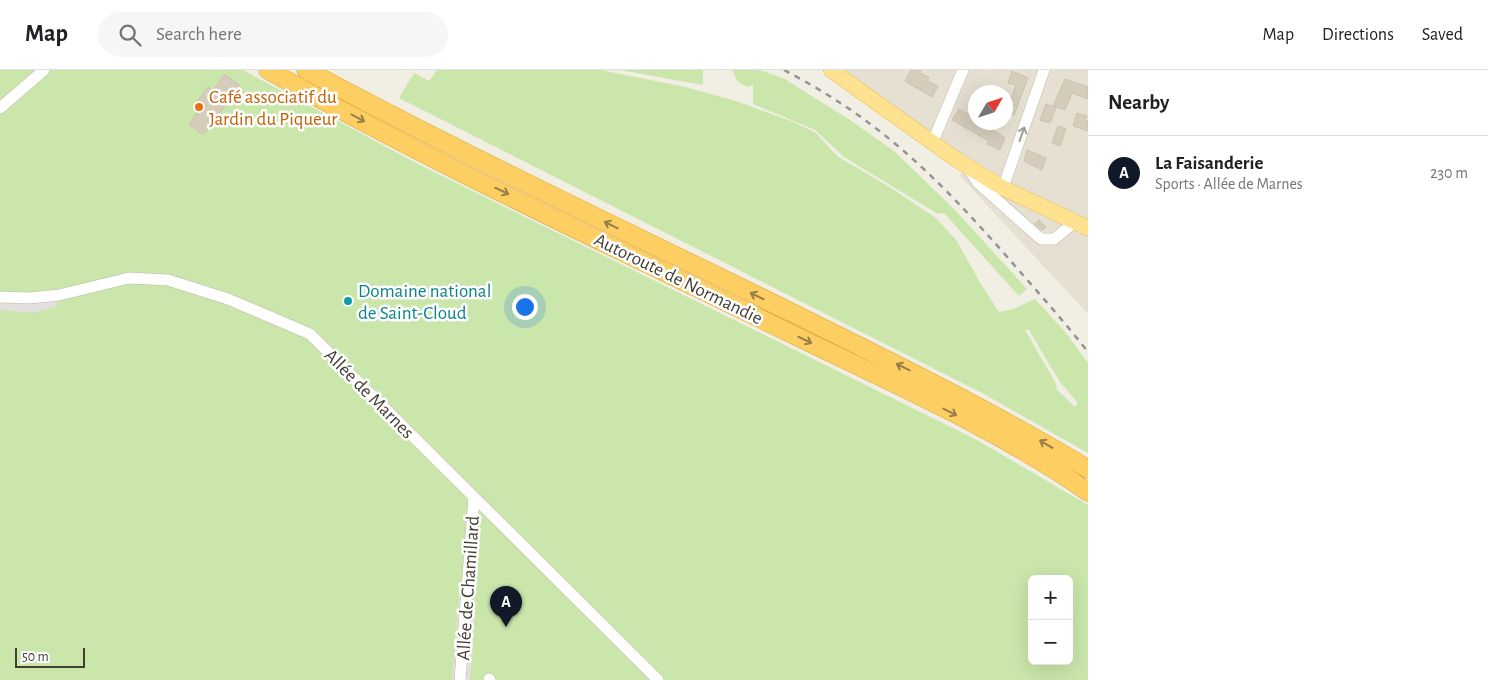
<!DOCTYPE html>
<html lang="en">
<head>
<meta charset="utf-8">
<style>
  :root { --surface:#fff; --page:#f6f6f6; --text:#202124; --muted:#757577; --line:#e0e0e0; --accent:#111827 }
  body { margin:0; font-family:"Alegreya Sans",sans-serif; background:var(--page); color:var(--text) }
  .controls { position:absolute; right:15px; bottom:15px; display:grid; overflow:hidden; border-radius:8px; box-shadow:0 5px 20px #0002 }
  .controls button { width:45px; height:45px; display:grid; place-items:center; padding:0; border:0; border-bottom:1px solid var(--line); background:var(--surface); color:var(--text); font:25px sans-serif }
  .compass { position:absolute; left:968px; top:15px; width:45px; height:45px; border-radius:50%; background:var(--surface); box-shadow:0 5px 20px #0002; rotate:51deg }
  .scale { position:absolute; left:15px; bottom:12px; width:70px; box-sizing:border-box; padding-left:5px; border:2px solid #433d33; border-top:0; font-size:14px; line-height:18px; white-space:nowrap; color:#433d33; -webkit-text-stroke:4px #fff; paint-order:stroke }
  .you { position:absolute; left:524px; top:236px; width:18px; height:18px; margin:-12px; border:4px solid #fff; border-radius:50%; background:#1a73e8; box-shadow:0 0 0 8px #1a73e833 }
  .badge { display:grid; place-items:center; width:32px; height:32px; border-radius:50%; background:var(--accent); color:#fff; font-size:16px; font-weight:700 }
  .pin { position:absolute; translate:-50% -41px; filter:drop-shadow(0 1px 2px #0008) }
  .pin::after { content:''; position:absolute; top:26px; width:18px; height:15px; background:inherit; clip-path:polygon(0 0,100% 0,50% 100%) }
  .list { margin:0; padding:0; list-style:none }
  h2 { display:flex; justify-content:space-between; align-items:center; height:65px; margin:0; padding:0 20px; font-size:21px }
  h2 small { font-size:16px; font-weight:400; color:var(--muted) }
  .list li { display:grid; grid-template-columns:32px 1fr auto; gap:15px; align-items:center; box-sizing:border-box; height:75px; padding:0 20px; border-top:1px solid var(--line) }
  .list b { display:block; font-size:19px; white-space:nowrap }
  .list p { margin:0; font-size:16px; white-space:nowrap; color:var(--muted) }
  .list em { font-size:16px; font-style:normal; color:var(--muted) }
  .icon { flex:none; width:28px; height:28px; fill:none; stroke:currentColor; stroke-width:2; stroke-linecap:round; stroke-linejoin:round }
  .map { position:relative; flex:none; width:1088px; height:610px; overflow:hidden }
  header { display:flex; align-items:center; gap:30px; box-sizing:border-box; height:70px; padding:0 25px; background:var(--surface); border-bottom:1px solid var(--line) }
  header strong { font-size:24px }
  nav { display:flex; gap:28px; margin-inline-start:auto; font-size:18px }
  .search { width:350px; height:45px; background:var(--page); display:flex; align-items:center; gap:12px; box-sizing:border-box; padding:0 18px; border-radius:28px; color:var(--muted); font-size:19px }
  main { display:flex }
  aside { flex:1; background:var(--surface) }
  .map>svg:first-child { display:block }
  .residential { fill:#e5e0d1; fill-rule:evenodd }
  .green { fill:#cae6ab; fill-rule:evenodd }
  .parking { fill:#e2dfdc }
  .building { fill:#d6ccbc; stroke:#cec2ac }
  .lines { fill:none; stroke-linecap:round; stroke-linejoin:round }
  .minor-casing { stroke:#c0b8a9; stroke-width:12 }
  .major-casing { stroke:#e2bf60; stroke-width:16 }
  .highway-casing { stroke:#dca332; stroke-width:19 }
  .minor { stroke:#fff; stroke-width:11 }
  .major { stroke:#fee290; stroke-width:15 }
  .highway { stroke:#fdcf62; stroke-width:18 }
  .rail { stroke:#939393; stroke-width:2.5; stroke-dasharray:6 6; stroke-linecap:butt }
  .oneway { stroke:#977f48 }
  .oneway2 { stroke:#a19e99 }
  .food-dot { fill:#e8710a; stroke:#fff; stroke-width:2 }
  .culture-dot { fill:#0f9aa8; stroke:#fff; stroke-width:2 }
  .labels { text-anchor:middle; stroke-width:5; stroke-linejoin:round; paint-order:stroke }
  .food-label { font-size:19px; fill:#c56008; stroke:#fff; text-anchor:start }
  .street-label { font-size:19px; fill:#433d33; stroke:#fff }
  .culture-label { font-size:19px; fill:#0d838f; stroke:#fff; text-anchor:start }
</style>
</head>
<body>
<header>
<strong>Map</strong>
<div class="search"><svg class="icon" aria-label="search" viewBox="0 0 24 24"><circle cx="10" cy="10" r="6"/><path d="M15 15l6 6"/></svg>Search here</div>
<nav><a>Map</a><a>Directions</a><a>Saved</a></nav>
</header>
<main>
<div class="map">
<svg width="1088" height="610" viewBox="0 0 1088 610">
  <rect width="100%" height="100%" fill="#f1eee3"/>
  <path class="residential" d="M839,0H1088V244L960,106L967,89ZM976,22H1006V52H976Z"/>
  <path class="green" d="M0,0H243L418,94L975,369L1088,435V610H0ZM1032,509H1069V591H1032Z
    M437,0H600L681,16L736,31L791,51L816,63L837,86L891,118L936,148L957,171L979,211L999,242L1013,239L1035,229L1066,263L1088,293V383L984,324L399,28L414,3L429,11ZM1025,260H1029L1060,312L1078,333L1075,337L1057,320L1056,314Z
    M620,0H703V15Z
    M732,0H759L783,8L850,50L894,81L956,141L1027,219L1019,226L944,143L938,144L844,87L815,60L753,34V15L747,17L738,12Z"/>
  <path class="parking" d="M59,225L56,237L32,243L0,240V227Z
    M459,525L476,533L470,610H452Z"/>
  <path class="building" d="M911,0H921L920,3L929,7L927,11L938,16L932,27L905,11Z
    M1012,1L1028,8L1014,45L1006,41V32L1011,29L1016,15L1008,13Z
    M225,4L240,16L203,65L189,54L201,38L195,34L208,17L213,20Z
    M1065,9L1088,17V29L1072,23L1065,40L1053,36Z
    M1046,34L1056,38L1050,53L1040,50Z
    M959,39L976,49V52H981L1005,68L1000,80L987,74L989,71L952,50Z
    M1077,43L1087,46L1085,50L1088,51V61L1073,56Z
    M1058,56L1066,59L1060,76L1052,73Z
    M1027,80L1046,88L1042,100L1024,91Z
    M1039,150L1046,157L1042,160L1035,154Z"/>
  <g class="lines">
    <g class="minor-casing">
      <path id="minor" d="M0,38L44,0
        M933,71L963,0
        M967,97L978,113L1041,169H1054L1075,152
        M1003,118L1044,0
        M0,227L30,228L59,225L129,208L168,210L228,229L310,264L658,610
        M489,609L490,610
        M460,610L474,427"/>
    </g>
    <g class="major-casing">
      <path id="major" d="M831,0L957,90L1003,118L1088,158"/>
    </g>
    <g class="highway-casing">
      <path id="highway" d="M268,0C440,97 621,180 798,267C896,315 998,359 1088,422
        M306,0C451,78 600,149 748,221C863,278 978,333 1088,399"/>
    </g>
    <use href="#minor" class="minor"/>
    <use href="#major" class="major"/>
    <use href="#highway" class="highway"/>
    <path class="rail" d="M784,0C880,50 938,108 1009,189C1036,220 1063,250 1088,282"/>
  </g>
  <defs><path id="oneway-shaft" d="M-6 0H5M1.5-3L5.5 0L1.5 3" fill="none" stroke-width="1.6" stroke-linecap="round" stroke-linejoin="round" transform="scale(1.25)"/></defs>
  <g class="oneway">
    <use href="#oneway-shaft" transform="translate(358 48) rotate(28)"/>
    <use href="#oneway-shaft" transform="translate(502 121) rotate(26)"/>
    <use href="#oneway-shaft" transform="translate(611 155) rotate(-154)"/>
    <use href="#oneway-shaft" transform="translate(757 226) rotate(-154)"/>
    <use href="#oneway-shaft" transform="translate(805 270) rotate(26)"/>
    <use href="#oneway-shaft" transform="translate(903 297) rotate(-154)"/>
    <use href="#oneway-shaft" transform="translate(950 342) rotate(27)"/>
    <use href="#oneway-shaft" transform="translate(1046 374) rotate(-149)"/>
  </g>
  <use class="oneway2" href="#oneway-shaft" transform="translate(1022 64) rotate(-70)"/>
  <circle class="food-dot" cx="199" cy="37" r="5"/>
  <circle class="culture-dot" cx="348" cy="231" r="5"/>
  <g class="labels">
    <g class="food-label">
      <text x="209" y="33">Café associatif du<tspan x="209" dy="22">Jardin du Piqueur</tspan></text>
    </g>
    <g class="street-label">
      <text transform="translate(679 208) rotate(26)" y="7">Autoroute de Normandie</text>
      <text transform="translate(370 323) rotate(45)" y="7">Allée de Marnes</text>
      <text transform="translate(467 518) rotate(-86)" y="7">Allée de Chamillard</text>
    </g>
    <g class="culture-label">
      <text x="358" y="227">Domaine national<tspan x="358" dy="22">de Saint-Cloud</tspan></text>
    </g>
  </g>
</svg>
<div class="controls">
<button>+</button>
<button>−</button>
</div>
<svg class="compass" viewBox="-18 -18 36 36"><path d="M0-13l5 13h-10z" fill="#e53935"/><path d="M0 13l5-13h-10z" fill="#757577"/></svg>
<div class="scale">50 m</div>
<div class="you"></div>
<div class="pin badge" style="left:506px;top:557px">A</div>
</div>
<aside>
<h2>Nearby<small></small></h2>
<ul class="list">
<li><span class="badge">A</span><div><b>La Faisanderie</b><p>Sports · Allée de Marnes</p></div><em>230 m</em></li>
</ul>
</aside>
</main>
</body>
</html>
